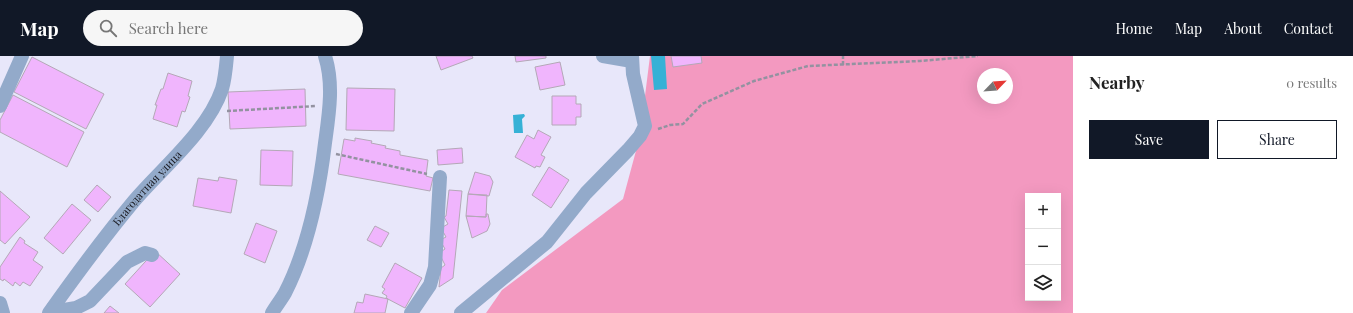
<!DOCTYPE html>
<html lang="en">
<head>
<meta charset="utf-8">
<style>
  :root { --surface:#fff; --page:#f6f6f6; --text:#222; --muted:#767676; --line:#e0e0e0; --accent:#111827 }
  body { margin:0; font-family:"Playfair Display",serif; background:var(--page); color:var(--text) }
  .controls { position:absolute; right:12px; bottom:12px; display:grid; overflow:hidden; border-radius:0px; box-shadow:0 4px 16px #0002 }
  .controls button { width:36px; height:36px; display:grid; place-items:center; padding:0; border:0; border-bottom:1px solid var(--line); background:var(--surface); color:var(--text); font:20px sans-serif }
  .compass { position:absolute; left:977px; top:12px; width:36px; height:36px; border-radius:50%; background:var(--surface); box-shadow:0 4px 16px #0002; rotate:65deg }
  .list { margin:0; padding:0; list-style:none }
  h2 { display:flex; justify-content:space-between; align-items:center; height:52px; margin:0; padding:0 16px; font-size:17px }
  h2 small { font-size:13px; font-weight:400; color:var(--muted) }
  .actions { display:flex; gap:8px; padding:12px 16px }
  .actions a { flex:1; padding:9px 0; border:1px solid var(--accent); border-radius:0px; text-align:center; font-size:14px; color:var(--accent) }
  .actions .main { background:var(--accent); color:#fff }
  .icon { flex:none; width:22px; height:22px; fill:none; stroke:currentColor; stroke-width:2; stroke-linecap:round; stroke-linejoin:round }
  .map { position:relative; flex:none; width:1073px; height:257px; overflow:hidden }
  header { display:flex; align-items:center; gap:24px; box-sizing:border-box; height:56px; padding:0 20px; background:var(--accent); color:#fff }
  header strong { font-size:19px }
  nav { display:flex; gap:22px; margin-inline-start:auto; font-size:14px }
  .search { width:280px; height:36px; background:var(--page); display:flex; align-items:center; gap:10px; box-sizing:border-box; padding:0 14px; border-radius:22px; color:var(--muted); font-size:15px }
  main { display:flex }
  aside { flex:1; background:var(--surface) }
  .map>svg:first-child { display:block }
  .forest { fill:#f399c0; fill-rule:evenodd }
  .water { fill:#36b1d6 }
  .building { fill:#f0b5fd; stroke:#b4a8b7 }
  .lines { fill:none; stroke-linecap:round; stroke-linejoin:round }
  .path { stroke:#9392a0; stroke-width:2.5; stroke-dasharray:4 2; stroke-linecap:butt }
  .minor { stroke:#93aaca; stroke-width:14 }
  .labels { text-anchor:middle; stroke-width:3.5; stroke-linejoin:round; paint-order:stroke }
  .street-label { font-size:11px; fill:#17171d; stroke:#fff }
</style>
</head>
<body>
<header>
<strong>Map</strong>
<div class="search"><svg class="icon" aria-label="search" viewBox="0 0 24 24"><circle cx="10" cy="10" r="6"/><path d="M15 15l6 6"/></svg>Search here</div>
<nav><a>Home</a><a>Map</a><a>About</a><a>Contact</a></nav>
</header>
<main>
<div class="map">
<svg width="1073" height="257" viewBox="0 0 1073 257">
  <rect width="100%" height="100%" fill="#e8e7fa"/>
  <path class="forest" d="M650,0H1073V257H486L502,234L623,143L640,80ZM983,18H1007V42H983ZM1028,140H1058V242H1028Z"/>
  <path class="water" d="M651,0H665L667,33L654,34Z
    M524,58L525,60L522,63L523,77H514L513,59Z"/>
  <path class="building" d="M436,0H472L473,2L441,14Z
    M515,0H546V2L516,6Z
    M671,0H701L702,7L673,11Z
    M32,1L104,38L86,73L14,36Z
    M560,6L565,29L540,34L535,11Z
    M168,17L192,25L188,40L190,41L185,56L182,55L177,71L153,63L157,49H155L161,33H163Z
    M347,32L395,33L394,75L346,74Z
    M305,33L306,70L230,73L228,36Z
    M13,39L84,76L67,111L0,76V64Z
    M552,40H576V48H581V61H576V69H552Z
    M538,74L551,81L541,99L545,101L540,111L536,110L535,112L515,101L527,79L534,83Z
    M355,82L372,85L371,87L386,90L385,92L400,95V99L428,104L426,120L433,122L430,135L338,118L344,83L355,85Z
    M462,92L463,107L438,109L437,94Z
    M261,94L293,95L292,130L260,129Z
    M549,111L569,124L551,152L532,139Z
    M475,116L490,120L493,126L489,140L468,138Z
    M219,121L237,124L231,157L193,150L198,122L218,125Z
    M97,129L111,141L98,156L84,144Z
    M449,134L462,135L453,222L439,231L441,212L445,209L439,197L445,193L440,184L446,181L441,172L448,168L444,161L446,160Z
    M0,135L30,161L5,188L0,184Z
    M468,138L487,139L486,161L466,160Z
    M72,148L91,164L63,198L44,182Z
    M486,158H488L490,168L487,175L472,182L466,160L486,161Z
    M256,167L277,175L265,207L244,198Z
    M375,170L389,177L381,191L367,184Z
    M20,181L25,185L24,187L38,196L33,204L43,211L30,230L23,226L20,230L15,226L13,230L4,223L3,225L0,223V211Z
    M155,195L180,218L150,251L125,228Z
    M395,207L422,222L405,252L386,242L387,240L382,237L385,233L382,231Z
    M365,238L388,243L385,257H354L357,246L363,247Z
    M110,250L119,257H104Z"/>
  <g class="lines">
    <path class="path" d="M843,9V0
      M227,55L316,50
      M658,73L670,69L683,68L702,48L754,25L808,10L920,5L978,0
      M336,98L427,118"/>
    <g class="minor">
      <path d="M603,0L632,5"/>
      <path d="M0,50L22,0"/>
      <path d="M0,247L3,257"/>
      <path d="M53,252L64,254L76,252L90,245L127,206L145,197L152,199"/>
      <path id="s1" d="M49,257C76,219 104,181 134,145C162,112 208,75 222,33C225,23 226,11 227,0"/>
      <path d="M272,257C276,250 281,244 285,237C308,192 319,137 325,87C329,58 334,28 325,0"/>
      <path d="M411,257L430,229L435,211L440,121"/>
      <path d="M461,257L547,186L586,137L628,94L640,80L645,70L633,18L632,0"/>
    </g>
  </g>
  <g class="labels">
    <g class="street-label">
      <text dy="4" stroke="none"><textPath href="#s1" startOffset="159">Благодатная улица</textPath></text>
    </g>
  </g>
</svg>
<div class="controls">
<button>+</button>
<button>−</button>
<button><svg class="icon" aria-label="layers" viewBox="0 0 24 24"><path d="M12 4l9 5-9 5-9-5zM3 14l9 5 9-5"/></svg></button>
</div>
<svg class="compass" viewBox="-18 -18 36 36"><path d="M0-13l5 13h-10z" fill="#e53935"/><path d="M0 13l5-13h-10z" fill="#767676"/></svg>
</div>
<aside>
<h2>Nearby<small>0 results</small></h2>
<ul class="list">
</ul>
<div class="actions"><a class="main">Save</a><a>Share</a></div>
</aside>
</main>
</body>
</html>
